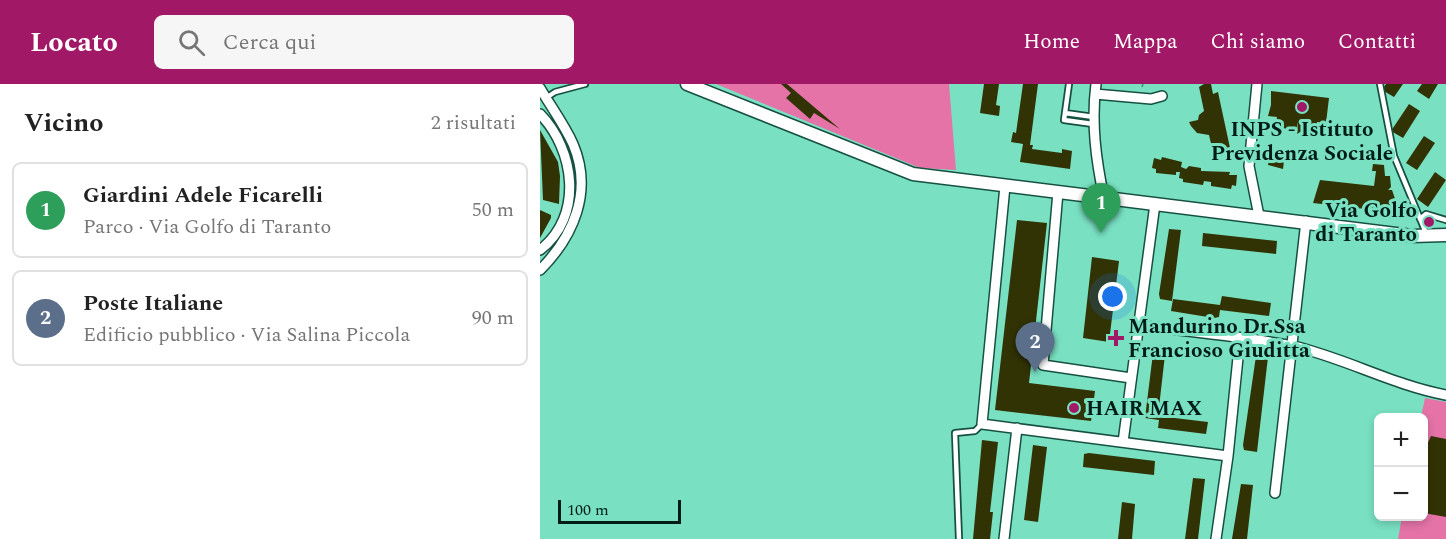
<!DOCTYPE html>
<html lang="it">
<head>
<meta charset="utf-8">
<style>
  :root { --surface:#fff; --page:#f6f6f6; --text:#222; --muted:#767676; --line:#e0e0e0; --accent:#a11966 }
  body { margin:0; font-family:Spectral,serif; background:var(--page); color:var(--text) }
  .controls { position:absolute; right:18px; bottom:18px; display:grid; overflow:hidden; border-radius:9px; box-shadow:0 3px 9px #0003 }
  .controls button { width:54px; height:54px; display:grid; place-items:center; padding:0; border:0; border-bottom:2px solid var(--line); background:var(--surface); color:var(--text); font:30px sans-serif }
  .scale { position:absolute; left:18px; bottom:15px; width:123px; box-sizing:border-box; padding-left:6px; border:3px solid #001d15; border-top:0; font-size:16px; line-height:21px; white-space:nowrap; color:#001d15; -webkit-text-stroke:4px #79e1c2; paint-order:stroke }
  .you { position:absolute; left:573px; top:213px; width:21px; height:21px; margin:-15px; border:4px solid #fff; border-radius:50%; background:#1a73e8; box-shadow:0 0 0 9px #1a73e833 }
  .badge { display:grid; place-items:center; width:39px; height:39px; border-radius:50%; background:var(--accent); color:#fff; font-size:20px; font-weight:700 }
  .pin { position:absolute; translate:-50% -50px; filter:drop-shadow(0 2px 3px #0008) }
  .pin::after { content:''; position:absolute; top:32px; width:21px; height:18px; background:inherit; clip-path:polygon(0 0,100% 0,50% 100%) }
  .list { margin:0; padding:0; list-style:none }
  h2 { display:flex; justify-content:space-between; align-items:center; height:78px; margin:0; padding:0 24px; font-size:26px }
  h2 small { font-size:20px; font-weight:400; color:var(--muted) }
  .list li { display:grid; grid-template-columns:39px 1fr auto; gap:18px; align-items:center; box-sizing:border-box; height:96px; margin:0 12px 12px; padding:0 12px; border:2px solid var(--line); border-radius:9px }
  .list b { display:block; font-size:22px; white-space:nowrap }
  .list p { margin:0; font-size:20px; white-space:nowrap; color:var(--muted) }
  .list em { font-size:20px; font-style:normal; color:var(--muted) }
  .icon { flex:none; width:33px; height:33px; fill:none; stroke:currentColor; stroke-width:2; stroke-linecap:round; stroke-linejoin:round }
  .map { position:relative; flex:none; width:906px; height:455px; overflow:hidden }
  header { display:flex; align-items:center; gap:36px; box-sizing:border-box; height:84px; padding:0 30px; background:var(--accent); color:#fff }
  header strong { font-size:28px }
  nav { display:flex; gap:33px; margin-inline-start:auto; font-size:21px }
  .search { width:420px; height:54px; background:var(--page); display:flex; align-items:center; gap:15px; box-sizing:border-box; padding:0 21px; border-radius:9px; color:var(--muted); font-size:22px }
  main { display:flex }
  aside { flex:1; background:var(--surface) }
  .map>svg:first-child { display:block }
  .green { fill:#e573a8 }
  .building { fill:#313304 }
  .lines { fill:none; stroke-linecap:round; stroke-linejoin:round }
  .lane-casing { stroke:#165041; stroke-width:8 }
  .street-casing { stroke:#165041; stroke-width:12 }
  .secondary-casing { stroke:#165041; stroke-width:15 }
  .path { stroke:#458c77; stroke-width:1.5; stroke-dasharray:6 3; stroke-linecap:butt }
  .lane { stroke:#fff; stroke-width:4.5 }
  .street { stroke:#fff; stroke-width:9 }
  .secondary { stroke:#fff; stroke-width:12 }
  .poi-dot { fill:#a11966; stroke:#79e1c2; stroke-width:2 }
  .labels { text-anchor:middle; stroke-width:6; stroke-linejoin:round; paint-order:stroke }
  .poi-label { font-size:21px; font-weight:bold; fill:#001d15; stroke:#79e1c2; text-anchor:start }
</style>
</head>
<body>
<header>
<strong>Locato</strong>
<div class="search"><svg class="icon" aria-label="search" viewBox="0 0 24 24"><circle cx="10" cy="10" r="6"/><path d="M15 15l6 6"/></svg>Cerca qui</div>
<nav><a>Home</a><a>Mappa</a><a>Chi siamo</a><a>Contatti</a></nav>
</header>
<main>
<aside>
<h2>Vicino<small>2 risultati</small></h2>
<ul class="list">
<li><span class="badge" style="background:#2e9e5b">1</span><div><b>Giardini Adele Ficarelli</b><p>Parco · Via Golfo di Taranto</p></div><em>50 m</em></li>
<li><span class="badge" style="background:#5c6f8a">2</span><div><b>Poste Italiane</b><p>Edificio pubblico · Via Salina Piccola</p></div><em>90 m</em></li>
</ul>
</aside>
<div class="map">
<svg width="906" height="455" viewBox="0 0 906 455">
  <rect width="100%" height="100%" fill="#79e1c2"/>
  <path class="green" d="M176,0H409L416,86L380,84Z
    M885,314L906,318V455H858L862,433L884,432V334L881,333Z"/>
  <path class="building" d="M241,0H247L300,45L274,29L270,35L246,14L251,9Z
    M444,0H459L456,21L460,22L459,32L440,29Z
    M483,0H498L490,61H493L492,65L522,69V65L532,67L530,85L480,78L483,60L471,58L473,48L476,49Z
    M664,0H671L673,10L678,8L690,64L673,68L669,51L657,49L651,42L649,38L658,36L659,31L664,27L659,3Z
    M846,0H863L854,13L842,6Z
    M882,0H898L889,15L877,7Z
    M731,7L789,14L786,39L777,38L776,48L763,46L757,50L758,38L755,50L749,45L736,43L737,33L728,32L731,21Z
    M869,20L880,27L863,54L851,47Z
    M0,46L18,78L20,92L19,120L3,116Z
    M884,52L895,59L877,86L866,79Z
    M622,73L642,78L641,83L646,85L649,82L661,84V87L690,88L689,91H697L696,102L692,101L691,105L671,102V98L664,97L663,101L643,98V95L639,94L640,88H636V91L616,89V85L612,84L614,74L621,76Z
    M729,75L744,77L743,85L728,81Z
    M833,80L844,81L845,92H850L851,103L848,106H852L860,129L773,119L780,96L834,102L836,87H832Z
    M895,88L906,96L888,123L877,115Z
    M0,126L11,131V134L0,154Z
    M477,136L507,139L489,299L555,307L551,337L455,326Z
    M629,145L641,146L632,217L620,215L619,210Z
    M663,149L737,157L736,170L662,162Z
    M552,173L579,177L569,258L543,254Z
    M682,212L731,219L729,232L680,226L679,233L674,234L631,227L633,215L680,221Z
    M614,261L626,262L618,332L668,338L666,350L618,344L619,336L605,334Z
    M716,272L728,273L717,368L704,366L703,361Z
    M891,352L906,355V433L884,429V391L888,365L886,363Z
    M442,356L458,358L450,428H453L450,455H433Z
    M493,361L507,363L498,438L484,436Z
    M549,369L615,377L614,391L543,383L544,370Z
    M653,394L665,395L658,455H645Z
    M701,400L713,401L707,455H692Z
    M582,418L595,420L592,455H578Z"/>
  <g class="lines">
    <g class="lane-casing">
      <path id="lane" d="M529,0L524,36L553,40
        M840,0L854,72L886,149
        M6,14L15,8L45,0
        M525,29L554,33
        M880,135L886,130L906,136
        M419,455L415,349L435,347L442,340"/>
    </g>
    <g class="street-casing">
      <path id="street" d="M556,0C551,39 556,76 564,114
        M717,0L709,82L719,132
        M0,4C11,23 24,40 33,60C53,107 34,152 0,186
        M555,10L611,15L622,12
        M0,30C35,66 44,132 0,166
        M465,102L442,340L688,372
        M518,108L503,281L591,294
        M597,241C649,248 702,252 753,262C805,274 853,301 906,311
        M583,358L615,120
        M735,409L766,137
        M464,455L477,344
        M676,455L688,372L700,254"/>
    </g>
    <g class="secondary-casing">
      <path id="secondary" d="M147,0L373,90L872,152L906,151"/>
    </g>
    <path class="path" d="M602,3L603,0"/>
    <use href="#lane" class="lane"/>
    <use href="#street" class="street"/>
    <use href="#secondary" class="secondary"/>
  </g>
  <g class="poi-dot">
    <circle cx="762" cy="23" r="6"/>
    <circle cx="889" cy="138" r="6"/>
    <path d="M573 245h6v6h6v6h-6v6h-6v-6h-6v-6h6z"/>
    <circle cx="534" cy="324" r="6"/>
  </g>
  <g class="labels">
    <g class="poi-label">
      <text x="762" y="52" text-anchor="middle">INPS - Istituto<tspan x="762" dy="24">Previdenza Sociale</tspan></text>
      <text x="877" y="133" text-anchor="end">Via Golfo<tspan x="877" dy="24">di Taranto</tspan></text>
      <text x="588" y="249">Mandurino Dr.Ssa<tspan x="588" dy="24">Francioso Giuditta</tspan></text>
      <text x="546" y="331">HAIR MAX</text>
    </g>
  </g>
</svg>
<div class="controls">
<button>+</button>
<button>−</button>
</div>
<div class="scale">100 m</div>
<div class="you"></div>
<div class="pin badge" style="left:561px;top:149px;background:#2e9e5b">1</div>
<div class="pin badge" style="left:495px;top:288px;background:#5c6f8a">2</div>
</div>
</main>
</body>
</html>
